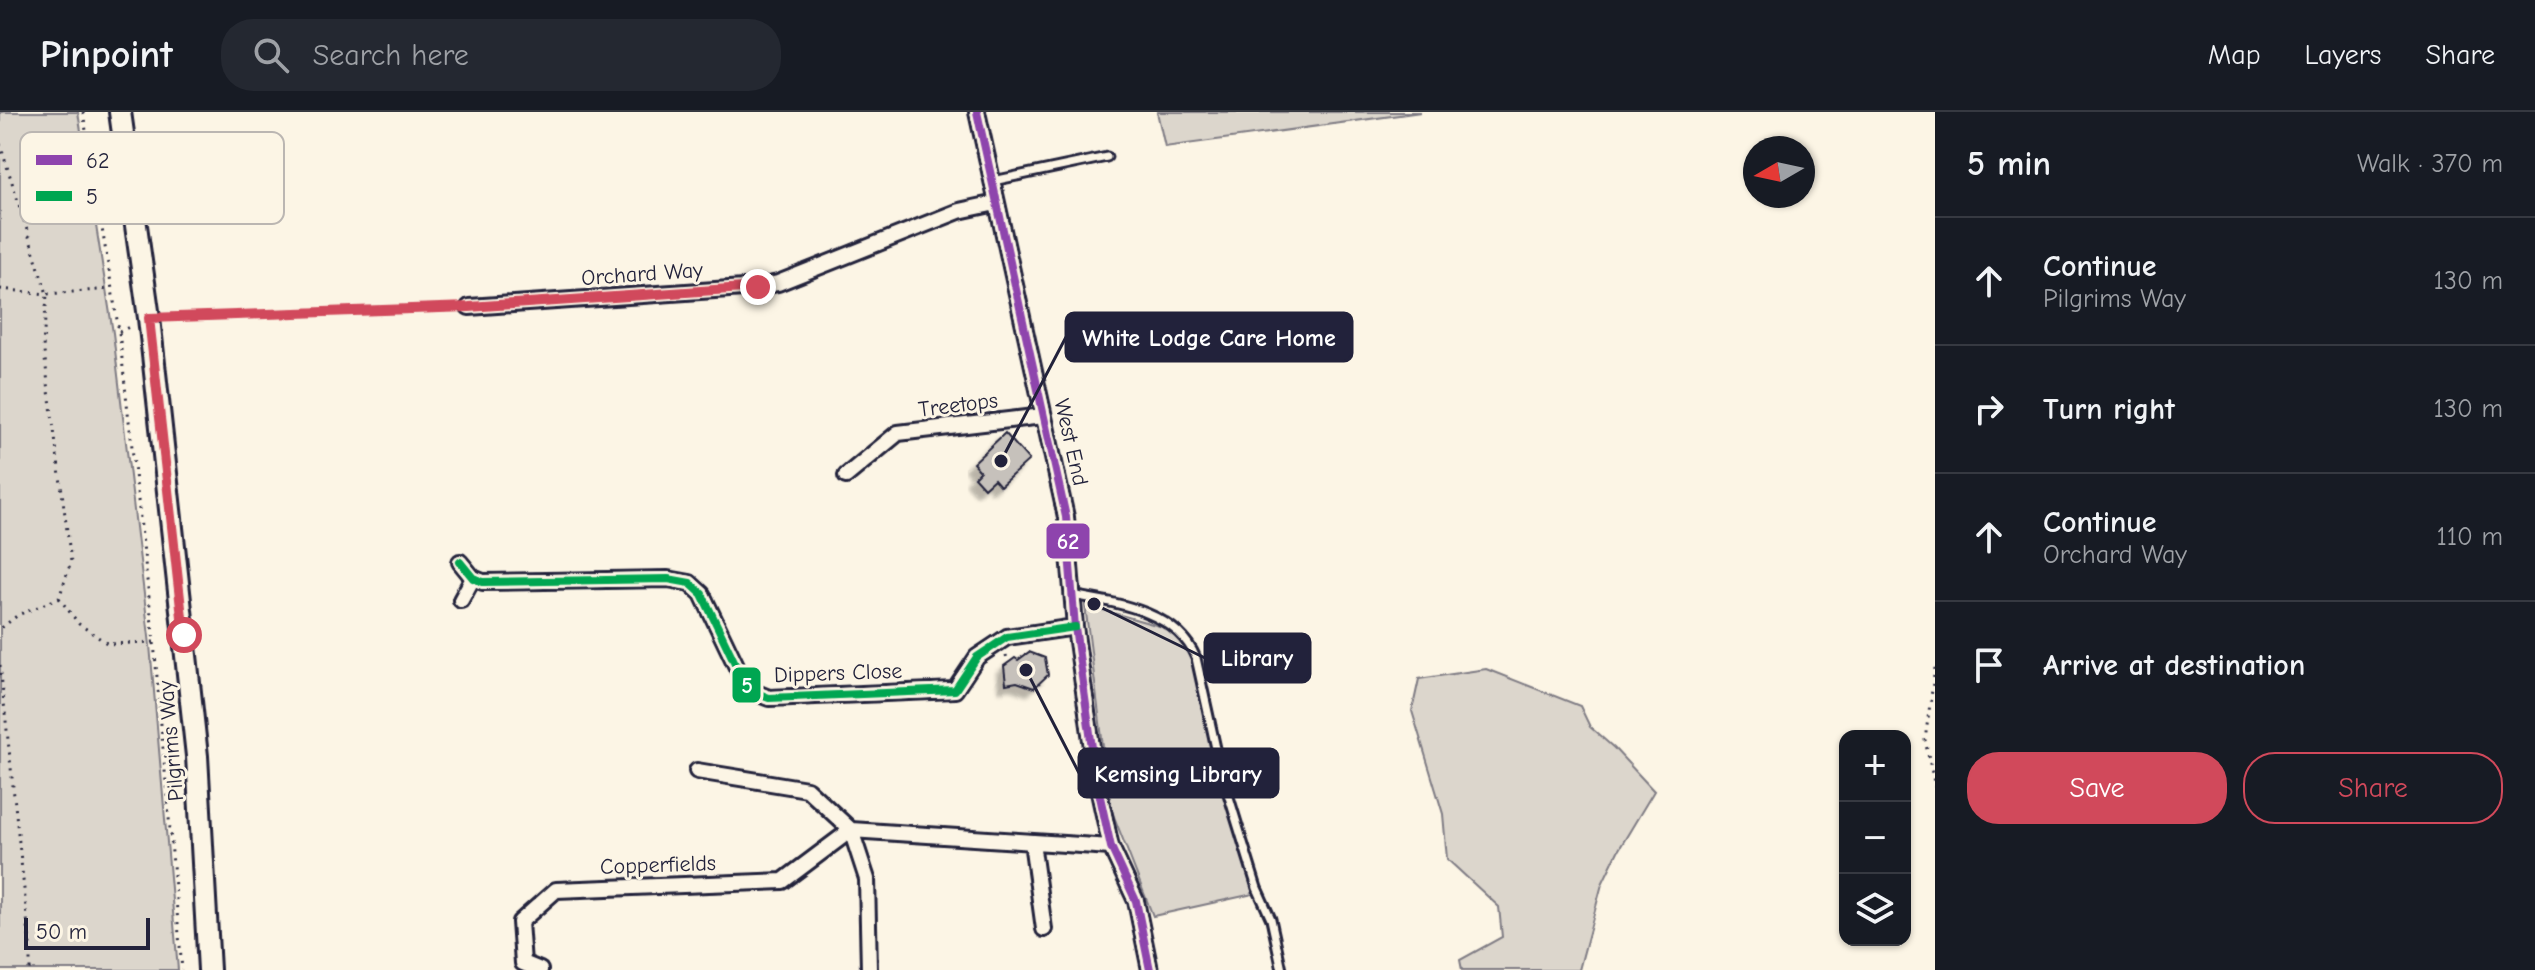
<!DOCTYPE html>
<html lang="en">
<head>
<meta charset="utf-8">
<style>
  :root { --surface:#171b24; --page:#242831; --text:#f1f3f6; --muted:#9ea1a6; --line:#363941; --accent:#d1495b }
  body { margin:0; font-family:"Comic Neue",sans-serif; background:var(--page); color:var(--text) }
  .controls { position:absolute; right:24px; bottom:24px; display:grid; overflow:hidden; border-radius:16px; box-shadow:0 2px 6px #0004 }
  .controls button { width:72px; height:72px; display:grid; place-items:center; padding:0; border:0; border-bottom:2px solid var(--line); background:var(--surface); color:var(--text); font:40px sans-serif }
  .compass { position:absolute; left:1743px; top:24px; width:72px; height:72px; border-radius:50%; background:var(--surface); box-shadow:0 2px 6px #0004; rotate:261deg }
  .scale { position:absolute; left:24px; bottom:20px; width:126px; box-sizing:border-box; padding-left:8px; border:4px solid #22223b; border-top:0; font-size:22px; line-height:28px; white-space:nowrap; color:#22223b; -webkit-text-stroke:6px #fcf5e5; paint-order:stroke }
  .stop { position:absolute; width:24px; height:24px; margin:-18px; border:6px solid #d1495b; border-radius:50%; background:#fff }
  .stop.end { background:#d1495b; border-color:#fff; box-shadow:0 2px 8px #0008 }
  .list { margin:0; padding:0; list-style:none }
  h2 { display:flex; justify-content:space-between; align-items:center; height:104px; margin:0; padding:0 32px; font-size:34px }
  h2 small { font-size:26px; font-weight:400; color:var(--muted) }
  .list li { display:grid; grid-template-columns:52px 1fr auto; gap:24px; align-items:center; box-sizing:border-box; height:128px; padding:0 32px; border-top:2px solid var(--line) }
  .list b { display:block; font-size:30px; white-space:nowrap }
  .list p { margin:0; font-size:26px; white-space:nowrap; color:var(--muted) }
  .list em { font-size:26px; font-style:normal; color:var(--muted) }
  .actions { display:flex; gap:16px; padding:24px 32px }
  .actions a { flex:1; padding:18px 0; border:2px solid var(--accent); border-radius:32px; text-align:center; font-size:28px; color:var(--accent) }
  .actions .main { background:var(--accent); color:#fff }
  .icon { flex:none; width:44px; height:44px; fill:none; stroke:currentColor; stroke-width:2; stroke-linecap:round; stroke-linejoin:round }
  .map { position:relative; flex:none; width:1935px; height:858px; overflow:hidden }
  header { display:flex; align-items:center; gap:48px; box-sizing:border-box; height:112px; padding:0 40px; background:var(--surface); border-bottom:2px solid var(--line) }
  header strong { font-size:38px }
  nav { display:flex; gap:44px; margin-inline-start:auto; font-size:28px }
  .search { width:560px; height:72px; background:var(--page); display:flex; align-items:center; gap:20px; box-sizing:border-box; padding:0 28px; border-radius:32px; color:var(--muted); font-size:30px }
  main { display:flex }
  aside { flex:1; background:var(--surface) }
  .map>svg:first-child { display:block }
  .green { fill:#dcd6cc; stroke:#7f7c84; stroke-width:2 }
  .building { fill:#c6c1bb; stroke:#22223b; stroke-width:2; filter:url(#shadow) }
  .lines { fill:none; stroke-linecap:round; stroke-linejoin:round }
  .lane-casing { stroke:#22223b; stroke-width:13 }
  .street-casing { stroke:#22223b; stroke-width:20 }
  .secondary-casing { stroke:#22223b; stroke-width:26 }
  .path { stroke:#22223b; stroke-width:3; stroke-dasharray:2 6; stroke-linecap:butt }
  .lane { stroke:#fcf5e5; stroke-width:7 }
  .street { stroke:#fcf5e5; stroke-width:14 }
  .secondary { stroke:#fcf5e5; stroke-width:20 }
  .bus-1-casing { stroke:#fcf5e5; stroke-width:14 }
  .bus-2-casing { stroke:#fcf5e5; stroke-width:14 }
  .bus-1 { stroke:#8e44ad; stroke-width:8 }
  .bus-2 { stroke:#00a651; stroke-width:8 }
  .route { stroke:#d1495b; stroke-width:10 }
  .labels { text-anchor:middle; stroke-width:6; stroke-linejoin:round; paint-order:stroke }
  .street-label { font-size:22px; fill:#22223b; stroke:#fcf5e5 }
  .key { fill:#fcf5e5; stroke:#bbb6b2; stroke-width:2 }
  .key-label { font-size:22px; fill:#22223b }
  .leader { fill:none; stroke:#22223b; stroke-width:3 }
  .callout-dot { fill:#22223b; stroke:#fcf5e5; stroke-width:3 }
  .callout { fill:#22223b; stroke:#22223b; stroke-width:3 }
  .callout-label { font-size:24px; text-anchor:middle; font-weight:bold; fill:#fff }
  .line-badge { stroke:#fcf5e5; stroke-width:3 }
  .badge-label { font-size:22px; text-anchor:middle; font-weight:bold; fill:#fff }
</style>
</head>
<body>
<header>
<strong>Pinpoint</strong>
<div class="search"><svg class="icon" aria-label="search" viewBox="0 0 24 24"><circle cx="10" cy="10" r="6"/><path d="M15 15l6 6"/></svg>Search here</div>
<nav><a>Map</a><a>Layers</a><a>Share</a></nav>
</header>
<main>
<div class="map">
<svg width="1935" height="858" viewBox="0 0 1935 858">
  <defs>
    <filter id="shadow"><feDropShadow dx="-7" dy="7" stdDeviation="2" flood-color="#0004"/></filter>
  </defs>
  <rect width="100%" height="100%" fill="#fcf5e5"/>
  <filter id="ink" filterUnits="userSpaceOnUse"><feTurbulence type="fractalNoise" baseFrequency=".0125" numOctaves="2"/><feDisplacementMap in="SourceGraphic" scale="16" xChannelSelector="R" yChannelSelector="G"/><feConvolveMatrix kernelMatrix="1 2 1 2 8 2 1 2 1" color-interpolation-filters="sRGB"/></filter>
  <g filter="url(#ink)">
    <path class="green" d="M0,0H78L113,221L150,533L178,858H0Z
      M1157,0H1421L1165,35Z
      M1085,493L1170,517L1191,543L1253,782L1153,804L1111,697Z
      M1486,557L1580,594L1590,615L1614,636L1654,679L1618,739L1602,772L1579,858H1462L1460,848L1502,825L1499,795L1447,747L1443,702L1412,599L1419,567Z"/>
    <path class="building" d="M1005,321L1029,348L1000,374L994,367L984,376L974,365L980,359L973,351Z
      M1029,540L1045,546L1048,563L1034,576L1017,570L1006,572L1004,554L1015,546L1018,548Z"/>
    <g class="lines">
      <g class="lane-casing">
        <path id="lane" d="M993,69L1107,45
          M1072,483C1118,491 1177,499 1196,546L1221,659L1257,776L1271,807L1282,858"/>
      </g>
      <g class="street-casing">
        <path id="street" d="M977,0L1066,405L1075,515L1097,671L1111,735L1136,789L1150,858
          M469,195L758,175L778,171L959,99L996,91
          M846,364L898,321L1043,304
          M460,450L473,466L483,470L668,467L690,471L702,482L744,570L754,580L769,586L955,578L977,545L1007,525L1075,515
          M461,488L473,466
          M1032,730L1044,817
          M540,858L523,851L520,810L556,778L783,769L851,718L807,677L697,659
          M869,858L867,767L851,718L1111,735"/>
      </g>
      <g class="secondary-casing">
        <path id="secondary" d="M120,0L149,206L197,644L209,858"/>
      </g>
      <path class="path" d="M83,0L119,220L154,530L182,858
        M0,32L47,182L43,232L71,450L59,486L18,503L0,517
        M0,177L47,182L111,177
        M167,205L455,195
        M119,220L133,213
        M59,486L79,512L108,532L154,530
        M1006,543L1008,551
        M0,553L30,833V858
        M1935,556L1925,628L1935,675"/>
      <use href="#lane" class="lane"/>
      <use href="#street" class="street"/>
      <use href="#secondary" class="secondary"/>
      <g class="bus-1-casing">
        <path id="bus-1" d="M977,0L1066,405L1075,515L1097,671L1111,735L1136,789L1150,858"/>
      </g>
      <g class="bus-2-casing">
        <path id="bus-2" d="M460,450L473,466L483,470L668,467L690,471L702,482L744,570L754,580L769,586L955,578L977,545L1007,525L1075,515"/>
      </g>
      <use href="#bus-1" class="bus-1"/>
      <use href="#bus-2" class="bus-2"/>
    </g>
  </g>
  <g class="lines" filter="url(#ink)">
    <path class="route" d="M184,523L149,206L469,195L758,175"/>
  </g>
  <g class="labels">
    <g class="street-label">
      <text transform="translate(642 161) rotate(-4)" y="8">Orchard Way</text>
      <text transform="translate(958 292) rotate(-7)" y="8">Treetops</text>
      <text transform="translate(1072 330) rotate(77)" y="8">West End</text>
      <text transform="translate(838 560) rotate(-2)" y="8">Dippers Close</text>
      <text transform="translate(170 629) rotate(-95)" y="8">Pilgrims Way</text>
      <text transform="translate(658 752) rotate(-2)" y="8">Copperfields</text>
    </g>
  </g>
  <rect x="20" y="20" width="264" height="92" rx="12" class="key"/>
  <rect x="36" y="43" width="36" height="10" fill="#8e44ad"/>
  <rect x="36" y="79" width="36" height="10" fill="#00a651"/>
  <g class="key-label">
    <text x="86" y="56">62</text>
    <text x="86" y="92">5</text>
  </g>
  <path class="leader" d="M1001 349L1066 225M1094 492L1205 546M1026 558L1079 661"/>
  <g class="callout-dot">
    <circle cx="1001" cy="349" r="8"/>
    <circle cx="1094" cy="492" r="8"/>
    <circle cx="1026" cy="558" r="8"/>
  </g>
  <g class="callout">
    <rect x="1066" y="201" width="286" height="48" rx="8"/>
    <rect x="1205" y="522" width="105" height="48" rx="8"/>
    <rect x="1079" y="637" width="199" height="48" rx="8"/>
  </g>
  <g class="callout-label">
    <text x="1209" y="234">White Lodge Care Home</text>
    <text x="1257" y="554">Library</text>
    <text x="1178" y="670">Kemsing Library</text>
  </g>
  <g class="line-badge">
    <rect x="1045" y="410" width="46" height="38" rx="8" fill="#8e44ad"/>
    <rect x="731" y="554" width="31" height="38" rx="8" fill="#00a651"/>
  </g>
  <g class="badge-label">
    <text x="1068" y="437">62</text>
    <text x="747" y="581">5</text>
  </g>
</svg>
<div class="controls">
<button>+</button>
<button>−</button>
<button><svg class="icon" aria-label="layers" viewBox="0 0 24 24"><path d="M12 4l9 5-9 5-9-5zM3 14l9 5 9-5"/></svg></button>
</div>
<svg class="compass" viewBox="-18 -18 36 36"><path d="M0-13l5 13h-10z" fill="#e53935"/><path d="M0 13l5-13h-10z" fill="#9ea1a6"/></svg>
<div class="scale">50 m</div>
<div class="stop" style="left:184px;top:523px"></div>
<div class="stop end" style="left:758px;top:175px"></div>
</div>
<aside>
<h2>5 min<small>Walk · 370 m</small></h2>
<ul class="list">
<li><svg class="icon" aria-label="ahead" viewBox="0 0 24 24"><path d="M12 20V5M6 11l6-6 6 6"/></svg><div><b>Continue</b><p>Pilgrims Way</p></div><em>130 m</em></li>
<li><svg class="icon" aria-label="right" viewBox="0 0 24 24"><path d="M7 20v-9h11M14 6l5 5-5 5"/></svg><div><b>Turn right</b></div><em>130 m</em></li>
<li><svg class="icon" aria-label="ahead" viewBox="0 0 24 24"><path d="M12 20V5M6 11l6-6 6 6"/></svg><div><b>Continue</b><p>Orchard Way</p></div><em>110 m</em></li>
<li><svg class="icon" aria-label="arrive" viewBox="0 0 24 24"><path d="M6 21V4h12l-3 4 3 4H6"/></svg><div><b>Arrive at destination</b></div></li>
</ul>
<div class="actions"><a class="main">Save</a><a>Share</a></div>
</aside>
</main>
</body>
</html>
